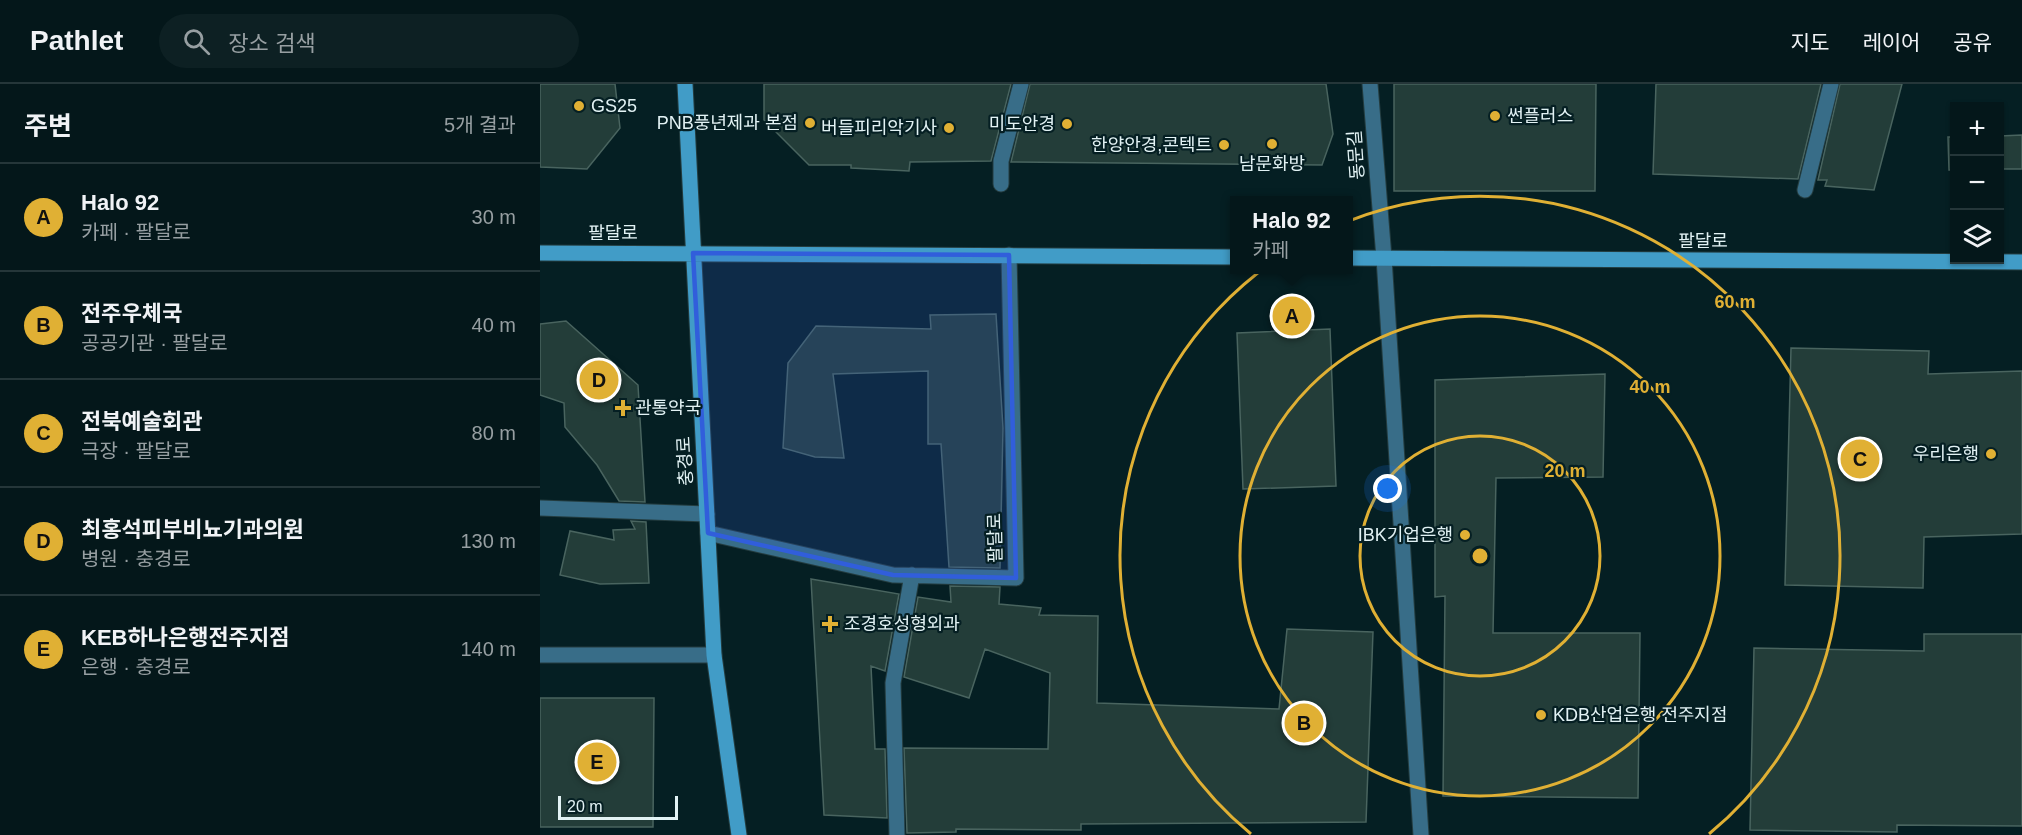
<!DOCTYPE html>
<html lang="ko">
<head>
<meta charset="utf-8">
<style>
  :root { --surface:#04171a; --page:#0d2023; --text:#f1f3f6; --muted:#979fa2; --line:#253639; --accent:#e0b034 }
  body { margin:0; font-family:Helvetica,"Noto Sans KR",sans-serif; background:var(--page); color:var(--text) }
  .controls { position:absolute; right:18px; top:18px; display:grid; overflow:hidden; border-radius:0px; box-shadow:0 2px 4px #0004 }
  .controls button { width:54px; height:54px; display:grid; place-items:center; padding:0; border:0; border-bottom:2px solid var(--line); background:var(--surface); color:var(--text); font:30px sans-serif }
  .scale { position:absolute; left:18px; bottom:15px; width:120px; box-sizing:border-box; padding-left:6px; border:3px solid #e2f2f4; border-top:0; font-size:16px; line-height:21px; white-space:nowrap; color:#e2f2f4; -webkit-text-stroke:4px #051f23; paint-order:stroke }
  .you { position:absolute; left:848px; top:405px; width:21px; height:21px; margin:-15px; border:4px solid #fff; border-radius:50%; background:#1a73e8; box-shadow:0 0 0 9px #1a73e833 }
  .badge { display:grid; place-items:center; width:39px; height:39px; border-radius:50%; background:var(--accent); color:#111; font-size:20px; font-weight:700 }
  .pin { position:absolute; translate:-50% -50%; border:3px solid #fff; box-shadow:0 2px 6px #0006 }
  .popup { position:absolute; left:690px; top:112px; width:123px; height:78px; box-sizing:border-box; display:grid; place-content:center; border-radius:0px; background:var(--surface); filter:drop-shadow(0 2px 4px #0005); font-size:20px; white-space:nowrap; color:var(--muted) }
  .popup b { font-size:22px; color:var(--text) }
  .popup::after { content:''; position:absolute; left:50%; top:100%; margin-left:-12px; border:12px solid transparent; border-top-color:var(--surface) }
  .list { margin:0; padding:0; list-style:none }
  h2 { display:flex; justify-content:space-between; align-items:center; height:78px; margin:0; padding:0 24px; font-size:26px }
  h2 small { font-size:20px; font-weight:400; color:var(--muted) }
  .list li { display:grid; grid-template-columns:39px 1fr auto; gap:18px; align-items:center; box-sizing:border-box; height:108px; padding:0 24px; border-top:2px solid var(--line) }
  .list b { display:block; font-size:22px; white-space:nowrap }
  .list p { margin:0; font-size:20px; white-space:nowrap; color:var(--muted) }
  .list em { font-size:20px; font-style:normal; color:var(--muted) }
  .icon { flex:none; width:33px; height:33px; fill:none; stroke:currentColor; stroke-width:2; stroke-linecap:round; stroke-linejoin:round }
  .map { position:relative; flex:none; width:1482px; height:751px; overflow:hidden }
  header { display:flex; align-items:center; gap:36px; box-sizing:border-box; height:84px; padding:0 30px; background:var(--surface); border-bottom:2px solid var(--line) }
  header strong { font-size:28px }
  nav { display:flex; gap:33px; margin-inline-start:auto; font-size:21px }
  .search { width:420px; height:54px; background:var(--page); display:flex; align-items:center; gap:15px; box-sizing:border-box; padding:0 21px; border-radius:33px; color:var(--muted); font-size:22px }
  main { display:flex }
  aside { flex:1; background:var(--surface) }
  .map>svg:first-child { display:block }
  .building { fill:#233d39; stroke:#49645f; stroke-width:1.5 }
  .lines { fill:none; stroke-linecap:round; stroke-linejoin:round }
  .lane-casing { stroke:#243d40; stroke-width:17 }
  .street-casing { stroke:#243d40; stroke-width:17 }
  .secondary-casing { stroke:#243d40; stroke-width:17 }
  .lane { stroke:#386d88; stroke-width:15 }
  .street { stroke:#386d88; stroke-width:15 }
  .secondary { stroke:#419cc7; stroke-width:15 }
  .marked { fill:#315edb; fill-opacity:0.2; stroke:#315edb; stroke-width:4.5; stroke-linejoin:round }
  .ring { fill:none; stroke:#e0b034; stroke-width:3 }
  .poi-dot { fill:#e0b034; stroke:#051f23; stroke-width:2 }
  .labels { text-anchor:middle; stroke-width:4.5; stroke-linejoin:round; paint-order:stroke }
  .poi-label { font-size:18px; fill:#e2f2f4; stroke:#051f23; text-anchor:end }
  .street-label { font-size:18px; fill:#e2f2f4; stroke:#051f23 }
  .centre { fill:#e0b034; stroke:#051f23; stroke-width:3 }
  .ring-label { font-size:18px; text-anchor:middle; font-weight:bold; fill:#e0b034; stroke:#051f23; stroke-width:4.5; stroke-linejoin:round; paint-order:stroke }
</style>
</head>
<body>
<header>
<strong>Pathlet</strong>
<div class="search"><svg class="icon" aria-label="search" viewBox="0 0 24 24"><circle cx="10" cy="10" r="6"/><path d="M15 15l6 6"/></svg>장소 검색</div>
<nav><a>지도</a><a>레이어</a><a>공유</a></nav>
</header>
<main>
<aside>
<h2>주변<small>5개 결과</small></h2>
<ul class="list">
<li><span class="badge">A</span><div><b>Halo 92</b><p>카페 · 팔달로</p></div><em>30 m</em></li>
<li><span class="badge">B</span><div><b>전주우체국</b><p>공공기관 · 팔달로</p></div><em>40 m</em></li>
<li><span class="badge">C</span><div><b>전북예술회관</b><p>극장 · 팔달로</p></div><em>80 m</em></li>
<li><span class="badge">D</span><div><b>최홍석피부비뇨기과의원</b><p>병원 · 충경로</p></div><em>130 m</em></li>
<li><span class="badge">E</span><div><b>KEB하나은행전주지점</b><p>은행 · 충경로</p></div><em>140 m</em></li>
</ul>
</aside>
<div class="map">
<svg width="1482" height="751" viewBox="0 0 1482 751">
  <rect width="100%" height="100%" fill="#051f23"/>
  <path class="building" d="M0,0H75L80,44L47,85L0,83Z
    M224,0H471L451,77L370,78L369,87L311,84V81H269L224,36Z
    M490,0H786L793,50L782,81L471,78Z
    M854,0H1056L1055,107H854Z
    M1116,0H1281L1258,95L1113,90Z
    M1300,0H1362L1334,106L1285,102L1287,96H1278Z
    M1482,51V85H1460V52Z
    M1408,53H1414V86H1409Z
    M456,230L463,344L460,484L409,483L401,360H388V287L293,290L304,374L275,373L243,364L248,279L276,242L391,245L390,231Z
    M26,237L98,301L105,418L79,417L57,381L25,343L24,319L0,311V240Z
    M790,245L796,402L703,405L697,249Z
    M1251,264L1389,267L1388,290L1482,287V450L1384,453L1383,504L1245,501Z
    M1065,290L1063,393L956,394L953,549H1100L1098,714L903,712L905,512L895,513V296Z
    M91,437L106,438L109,499L60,500L20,491L30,447L74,456L73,446L95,445Z
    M271,495L359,510L345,587L331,582L335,665H345L347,734L284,731Z
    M410,502L460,503L459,520L501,524L499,531L558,532L557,619L739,625L747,545L833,548L826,738L541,740V746L416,745V748L367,749L364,664L508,665L510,589L445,565L429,614L364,593L378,513L411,518Z
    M1384,550H1482V742L1357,741V748L1210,746L1214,564L1384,567Z
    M0,614H114L113,743H0Z"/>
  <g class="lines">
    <g class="lane-casing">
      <path id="lane" d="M0,424L167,430
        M0,571H174"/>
    </g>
    <g class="street-casing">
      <path id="street" d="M830,0L844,174L881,751
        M461,100V77L481,0
        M1265,106L1291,0
        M168,449L353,491L476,494L469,171
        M357,751L353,599L372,491"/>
    </g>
    <g class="secondary-casing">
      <path id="secondary" d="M145,0L174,571L199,751
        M0,169L695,173
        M809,174L1482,178"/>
    </g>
    <use href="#lane" class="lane"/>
    <use href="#street" class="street"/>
    <use href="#secondary" class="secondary"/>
  </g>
  <path class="marked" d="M153,169L469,171L476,494L353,491L168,449Z"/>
  <g class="ring">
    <circle cx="940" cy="472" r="120"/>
    <circle cx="940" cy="472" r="240"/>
    <path d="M711 750A360 360 0 1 1 1169 750"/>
  </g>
  <g class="poi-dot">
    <circle cx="39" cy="22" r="6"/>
    <circle cx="955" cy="32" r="6"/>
    <circle cx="270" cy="39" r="6"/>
    <circle cx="527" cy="40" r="6"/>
    <circle cx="409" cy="44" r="6"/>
    <circle cx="732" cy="60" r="6"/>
    <circle cx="684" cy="61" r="6"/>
    <path d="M80 315h6v6h6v6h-6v6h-6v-6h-6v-6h6z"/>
    <circle cx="1451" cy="370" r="6"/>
    <circle cx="925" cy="451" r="6"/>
    <path d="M287 531h6v6h6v6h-6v6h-6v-6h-6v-6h6z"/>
    <circle cx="1001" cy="631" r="6"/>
  </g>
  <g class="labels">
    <g class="poi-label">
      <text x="51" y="28" text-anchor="start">GS25</text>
      <text x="967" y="38" text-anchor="start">썬플러스</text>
      <text x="258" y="45">PNB풍년제과 본점</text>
      <text x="515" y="46">미도안경</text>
      <text x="397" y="50">버들피리악기사</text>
      <text x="672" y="67">한양안경,콘텍트</text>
      <text x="732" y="86" text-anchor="middle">남문화방</text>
      <text x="95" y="330" text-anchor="start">관통약국</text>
      <text x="1439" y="376">우리은행</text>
      <text x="913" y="457">IBK기업은행</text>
      <text x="304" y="546" text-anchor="start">조경호성형외과</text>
      <text x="1013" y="637" text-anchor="start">KDB산업은행 전주지점</text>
    </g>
    <g class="street-label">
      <text transform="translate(816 71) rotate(-94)" y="6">동문길</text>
      <text x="73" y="155">팔달로</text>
      <text x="1163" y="163">팔달로</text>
      <text transform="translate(145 377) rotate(-93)" y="6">충경로</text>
      <text transform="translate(455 454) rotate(-91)" y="6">팔달로</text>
    </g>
  </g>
  <circle cx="940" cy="472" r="9" class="centre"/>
  <g class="ring-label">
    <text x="1195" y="224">60 m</text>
    <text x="1110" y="309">40 m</text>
    <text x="1025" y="393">20 m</text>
  </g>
</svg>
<div class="controls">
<button>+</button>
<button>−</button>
<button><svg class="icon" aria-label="layers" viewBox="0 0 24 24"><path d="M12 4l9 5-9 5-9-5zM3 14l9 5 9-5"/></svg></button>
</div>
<div class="scale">20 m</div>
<div class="you"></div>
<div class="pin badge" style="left:752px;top:232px">A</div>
<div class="popup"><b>Halo 92</b>카페</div>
<div class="pin badge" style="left:764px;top:639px">B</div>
<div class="pin badge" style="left:1320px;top:375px">C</div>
<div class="pin badge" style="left:59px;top:296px">D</div>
<div class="pin badge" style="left:57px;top:678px">E</div>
</div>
</main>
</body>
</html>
